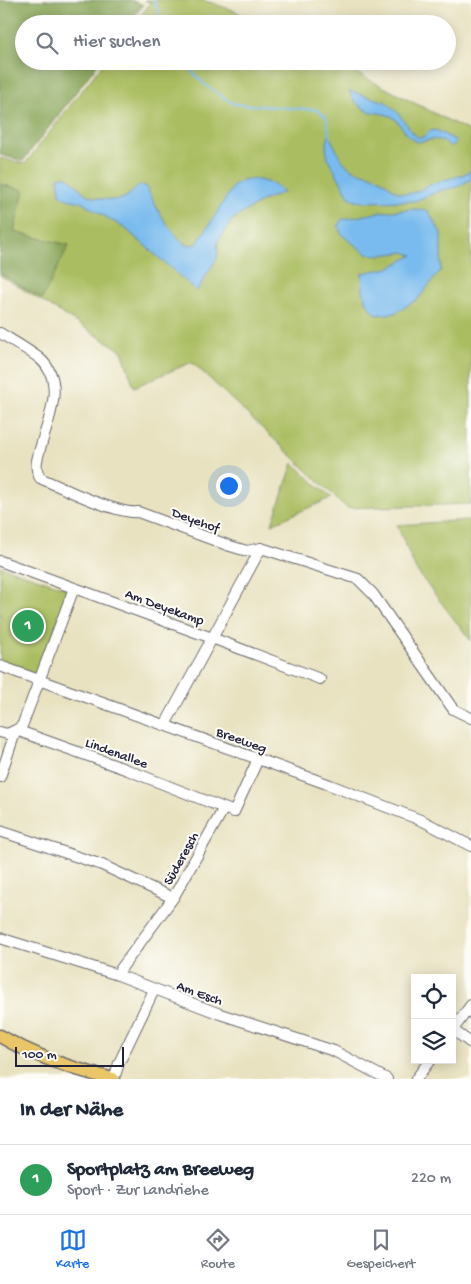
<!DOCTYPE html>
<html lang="de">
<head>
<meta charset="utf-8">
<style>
  :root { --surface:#fff; --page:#f6f6f7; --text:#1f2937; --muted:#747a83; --line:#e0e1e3; --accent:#1a73e8 }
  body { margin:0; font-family:"Gochi Hand",sans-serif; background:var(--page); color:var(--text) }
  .controls { position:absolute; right:15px; bottom:15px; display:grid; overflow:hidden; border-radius:0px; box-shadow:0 2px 12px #0003 }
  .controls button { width:45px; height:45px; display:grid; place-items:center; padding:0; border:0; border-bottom:1px solid var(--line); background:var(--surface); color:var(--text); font:25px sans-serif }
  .scale { position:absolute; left:15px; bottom:12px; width:109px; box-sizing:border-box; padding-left:5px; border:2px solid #22223b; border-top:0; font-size:14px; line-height:18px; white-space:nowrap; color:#22223b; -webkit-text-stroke:4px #fdfcf7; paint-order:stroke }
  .you { position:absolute; left:228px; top:485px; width:18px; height:18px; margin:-12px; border:4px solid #fff; border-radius:50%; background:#1a73e8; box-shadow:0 0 0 8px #1a73e833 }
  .badge { display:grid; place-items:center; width:32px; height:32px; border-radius:50%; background:var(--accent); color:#fff; font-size:16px; font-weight:700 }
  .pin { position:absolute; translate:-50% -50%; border:2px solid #fff; box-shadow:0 1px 5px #0006 }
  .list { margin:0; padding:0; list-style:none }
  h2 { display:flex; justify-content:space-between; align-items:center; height:65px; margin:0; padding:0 20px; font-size:21px }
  h2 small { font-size:16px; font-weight:400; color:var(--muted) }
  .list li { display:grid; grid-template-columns:32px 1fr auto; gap:15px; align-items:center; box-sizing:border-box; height:70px; padding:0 20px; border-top:1px solid var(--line) }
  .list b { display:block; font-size:19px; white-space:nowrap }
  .list p { margin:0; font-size:16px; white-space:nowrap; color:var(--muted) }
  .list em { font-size:16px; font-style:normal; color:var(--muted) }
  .icon { flex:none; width:28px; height:28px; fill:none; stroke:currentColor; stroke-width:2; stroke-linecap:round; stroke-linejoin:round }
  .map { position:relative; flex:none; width:471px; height:1079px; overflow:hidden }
  .search { position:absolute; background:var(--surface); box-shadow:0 2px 12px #0003; left:15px; right:15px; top:15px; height:55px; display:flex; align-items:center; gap:12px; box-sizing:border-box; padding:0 18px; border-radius:28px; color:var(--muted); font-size:19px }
  .sheet { height:135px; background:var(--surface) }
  nav { display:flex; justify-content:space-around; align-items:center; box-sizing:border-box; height:70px; border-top:1px solid var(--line); background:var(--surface); font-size:14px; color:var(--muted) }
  nav a { display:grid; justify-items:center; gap:2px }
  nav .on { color:var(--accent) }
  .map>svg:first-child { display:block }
  .green { fill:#aabd61; stroke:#66704e }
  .forest { fill:#87a457; stroke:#546349 }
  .water { fill:#79bbee; stroke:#4e6e94 }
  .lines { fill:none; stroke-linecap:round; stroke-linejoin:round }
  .stream { stroke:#79bbee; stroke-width:2 }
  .minor-casing { stroke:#67656a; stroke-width:12 }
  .major-casing { stroke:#67656a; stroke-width:15 }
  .minor { stroke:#fff; stroke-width:10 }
  .major { stroke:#ebc669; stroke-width:12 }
  .labels { text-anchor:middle; stroke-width:4; stroke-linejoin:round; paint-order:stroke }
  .street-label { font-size:14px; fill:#22223b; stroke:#fdfcf7 }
</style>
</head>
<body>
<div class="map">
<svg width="471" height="1079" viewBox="0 0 471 1079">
  <rect width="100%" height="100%" fill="#fdfcf7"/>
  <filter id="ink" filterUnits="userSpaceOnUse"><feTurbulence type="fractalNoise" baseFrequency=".02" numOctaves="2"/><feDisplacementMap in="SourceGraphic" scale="10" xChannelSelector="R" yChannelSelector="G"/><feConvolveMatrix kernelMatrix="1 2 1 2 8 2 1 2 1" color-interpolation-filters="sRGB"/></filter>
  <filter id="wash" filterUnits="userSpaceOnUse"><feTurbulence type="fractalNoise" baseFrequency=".0096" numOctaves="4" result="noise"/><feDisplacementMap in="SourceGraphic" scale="20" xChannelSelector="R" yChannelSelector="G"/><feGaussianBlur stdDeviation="1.12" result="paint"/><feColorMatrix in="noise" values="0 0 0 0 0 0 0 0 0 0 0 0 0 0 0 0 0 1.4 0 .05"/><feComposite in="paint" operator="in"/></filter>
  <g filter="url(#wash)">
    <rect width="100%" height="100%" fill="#e8e2c0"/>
    <path class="green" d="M145,0H203L235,11L259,24H134L151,3Z
      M105,61H333L471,132V504L347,508L192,362L134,387L122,351L0,275V158L25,164Z
      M293,463L331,498L272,524Z
      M471,520V641L416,570L397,525Z
      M0,566L69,589L37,677L0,663Z"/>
    <path class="forest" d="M0,0H131L143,5L128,24H24V61H100L23,161L0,155Z
      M0,184L24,190L14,232L69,245L42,299L0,273Z"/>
    <path class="water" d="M349,91L386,102L397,112L413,133L419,138L425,136L430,131L436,130L455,140L456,144L450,146C435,135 432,141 416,142C406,136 403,127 395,119C386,111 373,115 364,109C357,105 352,98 349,91Z
      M329,135C336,147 341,166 356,171C364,174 371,174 378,178C387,182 392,191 401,193C414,196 423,187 434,183C446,179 459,177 471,171V179L458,187L442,190L415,201L363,202L350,198L328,159L326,147Z
      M65,176C75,181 78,188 86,194C93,199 116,202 124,198C130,195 134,190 139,185L146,186C156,208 168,231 187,245L197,244L234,185L246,179L259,180L274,184L284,192L262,201L232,220L218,241L217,258L197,291L126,229L81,202L67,199L60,194L58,177Z
      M416,209L428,211L441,233V270L418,299L395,313L377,315C362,300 363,294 362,273L389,268L413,255L404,252L381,255L367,254L342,235L338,226L341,220L381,212Z"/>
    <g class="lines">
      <path class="stream" d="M154,0L162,24
        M183,61L204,84L234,104L318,110L326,117L330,137"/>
    </g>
  </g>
  <g filter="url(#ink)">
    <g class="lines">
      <g class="minor-casing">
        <path id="minor" d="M0,333C13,341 27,349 39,358C67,381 48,420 40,449C37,460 34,467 40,478C61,487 118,515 138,512L230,546L247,551L261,548L358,579L373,594L453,709L471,718
          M0,561L212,638L320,679
          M0,666L330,785L423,821L471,846
          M165,725L261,548
          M0,732L7,734L16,730L125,769L224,808
          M0,777L16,730L22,726L74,588
          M0,831L102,865L173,898
          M0,938L118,975L220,1014L334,1051L387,1079
          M118,975L120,970L173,898L224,808L234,812L258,759
          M453,1030L471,1043
          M452,1031L471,1005
          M114,1079L119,1063L154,990
          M416,1079L430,1060"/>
      </g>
      <g class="major-casing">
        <path id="major" d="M0,1036C36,1057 72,1069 113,1079"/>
      </g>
      <use href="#minor" class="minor"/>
      <use href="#major" class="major"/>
    </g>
  </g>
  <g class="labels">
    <g class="street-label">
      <text transform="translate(196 519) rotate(20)" y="5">Deyehof</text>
      <text transform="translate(165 606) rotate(20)" y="5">Am Deyekamp</text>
      <text transform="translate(242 739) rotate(20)" y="5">Breeweg</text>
      <text transform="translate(117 752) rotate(20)" y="5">Lindenallee</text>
      <text transform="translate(180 858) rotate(-61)" y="5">Süderesch</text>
      <text transform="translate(200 992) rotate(20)" y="5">Am Esch</text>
    </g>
  </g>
</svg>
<div class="controls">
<button><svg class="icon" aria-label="locate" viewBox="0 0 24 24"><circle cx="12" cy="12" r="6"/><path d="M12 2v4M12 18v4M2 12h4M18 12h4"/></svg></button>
<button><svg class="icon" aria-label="layers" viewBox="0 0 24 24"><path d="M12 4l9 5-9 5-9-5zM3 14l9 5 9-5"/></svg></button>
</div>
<div class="scale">100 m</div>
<div class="you"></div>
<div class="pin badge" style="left:28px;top:626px;background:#2e9e5b">1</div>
<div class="search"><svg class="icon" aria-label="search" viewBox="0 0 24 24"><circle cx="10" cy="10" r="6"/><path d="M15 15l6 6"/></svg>Hier suchen</div>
</div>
<section class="sheet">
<h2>In der Nähe<small></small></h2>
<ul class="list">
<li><span class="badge" style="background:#2e9e5b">1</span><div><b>Sportplatz am Breeweg</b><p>Sport · Zur Landriehe</p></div><em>220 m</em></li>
</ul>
</section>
<nav>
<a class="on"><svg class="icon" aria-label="map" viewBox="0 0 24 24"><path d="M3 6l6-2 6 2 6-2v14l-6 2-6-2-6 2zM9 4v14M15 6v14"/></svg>Karte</a>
<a><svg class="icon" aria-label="directions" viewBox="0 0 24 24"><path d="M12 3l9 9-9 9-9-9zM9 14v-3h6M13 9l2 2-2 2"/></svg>Route</a>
<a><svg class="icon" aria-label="saved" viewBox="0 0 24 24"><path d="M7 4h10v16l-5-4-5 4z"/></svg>Gespeichert</a>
</nav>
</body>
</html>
